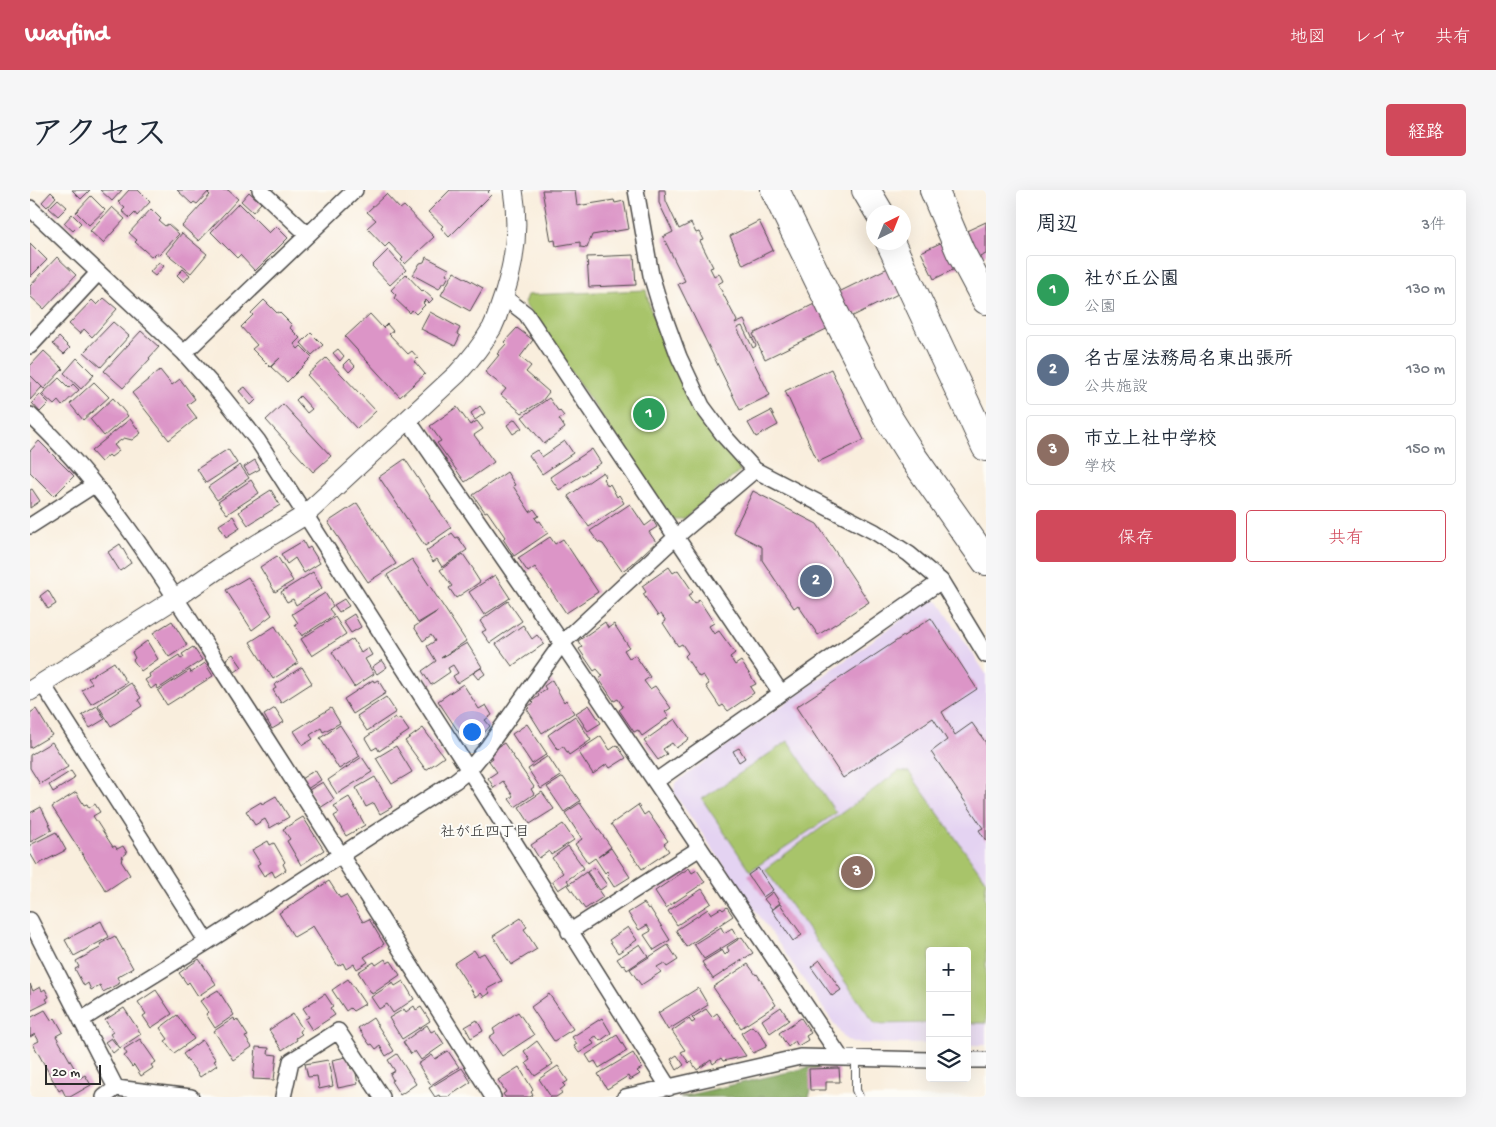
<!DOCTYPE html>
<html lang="ja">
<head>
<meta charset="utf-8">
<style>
  :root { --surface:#fff; --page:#f6f6f7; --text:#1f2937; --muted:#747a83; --line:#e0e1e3; --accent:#d1495b }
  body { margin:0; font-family:"Gochi Hand","Klee One",sans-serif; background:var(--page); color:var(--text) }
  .controls { position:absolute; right:15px; bottom:15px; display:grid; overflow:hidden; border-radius:5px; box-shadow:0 5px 20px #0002 }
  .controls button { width:45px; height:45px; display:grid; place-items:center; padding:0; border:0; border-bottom:1px solid var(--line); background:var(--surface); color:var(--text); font:25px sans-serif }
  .compass { position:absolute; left:836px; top:15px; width:45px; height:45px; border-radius:50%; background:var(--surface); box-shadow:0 5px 20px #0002; rotate:43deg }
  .scale { position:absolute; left:15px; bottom:12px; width:56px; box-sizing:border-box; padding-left:5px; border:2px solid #2b2b2b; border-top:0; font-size:14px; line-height:18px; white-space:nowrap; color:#2b2b2b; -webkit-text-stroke:4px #fdfcf7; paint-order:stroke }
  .you { position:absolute; left:441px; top:541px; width:18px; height:18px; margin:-12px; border:4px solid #fff; border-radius:50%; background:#1a73e8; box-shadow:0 0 0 8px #1a73e833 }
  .badge { display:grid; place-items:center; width:32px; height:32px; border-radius:50%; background:var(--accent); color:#fff; font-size:16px; font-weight:700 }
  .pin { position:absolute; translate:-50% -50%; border:2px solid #fff; box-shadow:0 1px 5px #0006 }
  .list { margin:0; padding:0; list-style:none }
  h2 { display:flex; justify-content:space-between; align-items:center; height:65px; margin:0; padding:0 20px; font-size:21px }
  h2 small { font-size:16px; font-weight:400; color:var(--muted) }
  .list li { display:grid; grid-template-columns:32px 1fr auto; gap:15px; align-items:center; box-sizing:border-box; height:70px; margin:0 10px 10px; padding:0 10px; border:1px solid var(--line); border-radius:5px }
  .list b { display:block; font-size:19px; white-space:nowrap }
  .list p { margin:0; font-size:16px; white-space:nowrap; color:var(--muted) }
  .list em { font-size:16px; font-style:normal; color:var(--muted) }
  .actions { display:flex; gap:10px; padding:15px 20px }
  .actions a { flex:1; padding:11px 0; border:1px solid var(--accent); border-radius:5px; text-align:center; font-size:18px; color:var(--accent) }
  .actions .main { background:var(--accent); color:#fff }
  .icon { flex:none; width:28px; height:28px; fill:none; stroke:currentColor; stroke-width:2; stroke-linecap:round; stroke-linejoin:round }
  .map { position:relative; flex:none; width:956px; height:907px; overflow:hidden; border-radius:5px }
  header { display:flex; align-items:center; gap:30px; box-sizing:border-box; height:70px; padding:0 25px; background:var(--accent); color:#fff }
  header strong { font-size:24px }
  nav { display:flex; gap:28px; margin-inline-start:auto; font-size:18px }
  .intro { display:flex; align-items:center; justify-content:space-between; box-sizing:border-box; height:120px; padding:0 30px }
  h1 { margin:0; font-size:35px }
  .button { padding:12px 22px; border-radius:5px; background:var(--accent); color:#fff; font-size:18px; font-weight:700 }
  main { display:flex; gap:30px; padding:0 30px }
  aside { flex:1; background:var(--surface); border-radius:5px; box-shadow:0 5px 20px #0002 }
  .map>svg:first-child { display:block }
  .built { fill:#e4d3f2 }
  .green { fill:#a8c46b; stroke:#6a784b }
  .forest { fill:#86aa5f; stroke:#586a45 }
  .building { fill:#dc95c7 }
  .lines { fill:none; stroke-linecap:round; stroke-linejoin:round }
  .service-casing { stroke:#4a4846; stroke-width:10 }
  .minor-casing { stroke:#4a4846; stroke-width:18 }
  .tertiary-casing { stroke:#4a4846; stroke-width:21 }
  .motorway-casing { stroke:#4a4846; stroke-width:30 }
  .service { stroke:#fff; stroke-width:8 }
  .minor { stroke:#fff; stroke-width:15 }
  .tertiary { stroke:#fff; stroke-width:19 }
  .motorway { stroke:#fff; stroke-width:28 }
  .labels { text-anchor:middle; stroke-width:4; stroke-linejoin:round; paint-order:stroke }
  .neighbourhood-label { font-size:15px; fill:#2b2b2b; stroke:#fdfcf7 }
</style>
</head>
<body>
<header>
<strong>Wayfind</strong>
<nav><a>地図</a><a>レイヤ</a><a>共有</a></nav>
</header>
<div class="intro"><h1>アクセス</h1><a class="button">経路</a></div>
<main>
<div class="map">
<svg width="956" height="907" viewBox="0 0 956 907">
  <rect width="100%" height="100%" fill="#fdfcf7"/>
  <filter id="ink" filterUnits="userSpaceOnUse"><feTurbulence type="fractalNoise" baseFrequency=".02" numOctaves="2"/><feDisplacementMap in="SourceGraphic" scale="10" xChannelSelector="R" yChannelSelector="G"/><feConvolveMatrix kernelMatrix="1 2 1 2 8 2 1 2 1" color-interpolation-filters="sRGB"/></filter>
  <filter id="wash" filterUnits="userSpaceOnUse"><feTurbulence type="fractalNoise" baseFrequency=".0096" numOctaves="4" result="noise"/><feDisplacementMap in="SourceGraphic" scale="20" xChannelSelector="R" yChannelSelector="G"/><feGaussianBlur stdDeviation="1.12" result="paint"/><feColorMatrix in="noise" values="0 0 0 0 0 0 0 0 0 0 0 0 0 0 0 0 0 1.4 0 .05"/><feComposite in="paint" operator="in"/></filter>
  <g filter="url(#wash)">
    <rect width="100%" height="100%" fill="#f9eedd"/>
    <path class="built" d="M900,409L909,412L956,484V855H937V761H900V854L822,853L814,848L644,603L645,593Z"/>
    <path class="green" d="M616,100L620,118L660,211L677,238L708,271L710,281L653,329H642L494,113L497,105Z
      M758,551L806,623L720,681L672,609Z
      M869,581L879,582L956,691L955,707L956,709V833H937V761H900V833L845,834L735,679Z"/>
    <path class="forest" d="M789,875L779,907H650Z"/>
    <g id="blocks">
      <path class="building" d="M42,0H60L51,9Z
        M70,0H92L82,11Z
        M99,0H108L120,12L107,26L105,23L100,28L92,21L95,18L88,12Z
        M147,0H180L167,14L164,12L162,14Z
        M181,0H198L208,9L169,51L152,36L180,5L178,3Z
        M420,0H460L458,2L461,5L419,47L411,38L413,36L398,22Z
        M512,0H545L547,16L584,10L585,13L594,11L599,39L562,45L557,58L550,57V52L526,56L525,50L521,51Z
        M629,0H635L636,11L649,39L661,33L666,43L669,42L673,50L670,51L683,77L680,78L684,86L689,83L693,91L688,94L707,131L705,134L714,130L726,156L723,158L712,136L707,138L740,205L710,220L648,94L655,91L633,47L643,42L629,13Z
        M21,2L26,7L17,17L12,12Z
        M219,2L231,13L223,22L211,11Z
        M356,4L370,19L374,16L404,47L375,74L371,70L373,68L359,53L355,57L337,38L346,30L337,22Z
        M61,6L75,20L59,35L46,22Z
        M28,9L37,17L28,26L19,18Z
        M209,13L239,43L246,36L258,48L225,81L210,65L207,68L181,42Z
        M82,17L95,29L73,53L60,41Z
        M121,19L131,29L129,31L135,36L138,34L149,44L129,65L126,63L122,67L105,52L107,50L99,43Z
        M42,24L51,33L43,41L34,33Z
        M729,31L743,60L713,75L700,46Z
        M956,32V64L904,89L891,62Z
        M152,43L177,64L161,83L136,63Z
        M0,53L17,70L0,87Z
        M358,60L376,80L360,95L342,76Z
        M604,65L606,95L559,97L557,67Z
        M27,67L46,85L14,119L0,106V96Z
        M396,67L419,79L416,84L419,86L415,93L413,92L409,99L383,85L390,73L394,72Z
        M129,72L134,76L125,86L120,82Z
        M860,77L872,102L735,169L723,144Z
        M153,79L160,85L154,92L147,85Z
        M424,82L453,98L440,121L411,105Z
        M376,84L392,101L393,100L403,109L399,113L396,110L393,113L395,115L386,124L382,120L380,123L364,108L366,105L361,100Z
        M74,108L87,119L62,147L54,139L50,144L39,134L62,110L67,115Z
        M234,110L247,123L249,122L262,135L260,138L270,148L264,154L268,159L271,156L282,167L257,192L241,177L250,168L240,177L222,159L227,155L211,137L223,125L221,123Z
        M400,122L430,138L427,144L430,146L425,156L391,139Z
        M340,124L353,138L357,134L363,141L359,144L378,164L382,161L388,168L384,171L395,184L370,207L315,147Z
        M83,132L99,146L71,177L54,162Z
        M487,138L503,150L490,167L501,176L496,182L519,202L512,211L492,223L471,205L476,199L455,182L469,165L467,164L476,154L474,152Z
        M111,141L129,157L119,168L120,169L93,198L74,181Z
        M281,143L293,155L282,165L271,153Z
        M29,147L40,158L34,164L23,154Z
        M308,159L314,166L310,171L303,163Z
        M14,161L33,179L14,199L1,186L12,197L0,210V176Z
        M47,168L64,185L51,199L34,183Z
        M296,168L346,221L327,239L277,185Z
        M319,169L325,176L319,182L313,175Z
        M801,179L834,250L788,272L755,201Z
        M130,180L142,195L150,189L165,209L157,215L167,228L139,250L102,203Z
        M29,188L39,198L43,194L49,200L32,216L28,211L24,215L12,204Z
        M64,192L79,207L53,230L40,214Z
        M215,197L226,210L221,215L209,201Z
        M10,204L19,213L10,222L2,213Z
        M270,206L282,219L277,223L266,210Z
        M83,208L98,226L74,246L60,229Z
        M519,208L529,222L530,221L534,226L529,229L535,238L514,254L492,227Z
        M253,214L301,266L283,282L236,230Z
        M450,216L455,223L445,230L441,223Z
        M427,217L440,235L447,231L453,239L444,245L464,272L435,292L407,253L411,251L400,236Z
        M741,221L748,235L726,247L718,233Z
        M100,229L111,243L102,250L94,248L84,255L89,261L81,267L79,265L71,272L61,261Z
        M485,229L492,238L483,244L477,235Z
        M9,251L44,286L24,306L0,282V261Z
        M535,251L543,263L512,284L499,265L507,260L512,267Z
        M198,259L207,273L176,293L167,279Z
        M562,259L571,273L529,300L520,287Z
        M375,269L421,338L395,356L349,287Z
        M225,270L230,279L219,285L214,277Z
        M210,275L219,288L187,310L178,297Z
        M477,282L485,295L483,296L500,322L504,319L509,326L505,328L508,332L510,331L518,343L484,366L473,349L475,347L457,321L455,322L443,305Z
        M573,282L576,286L573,289L578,296L580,294L587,307L589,305L594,313L559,337L538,306Z
        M221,290L229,303L197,324L188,312Z
        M2,299L10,311L0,318V300Z
        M241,300L250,315L218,335L209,322L212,320L211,319Z
        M723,301L787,334L839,412L788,445L768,415L764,418L732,370V357L703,342Z
        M327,313L366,374L338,392L298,332Z
        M600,314L615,336L623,330L627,337L619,342L626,352L601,375L592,381L573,354L568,352L560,341Z
        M203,326L210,338L196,347L189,335Z
        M422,343L426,348L428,347L437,360L412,377L407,369L403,372L396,361Z
        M520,347L525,354L533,349L568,402L536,423L505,377L498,382L488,368Z
        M273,351L277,359L280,357L290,373L274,383L265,368L257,374L251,364Z
        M90,354L101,373L90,381L78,362Z
        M433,364L444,380L443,381L450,392L426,408L419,398L422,396L410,380Z
        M247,366L263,391L245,402L230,377Z
        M382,369L436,451L411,468L437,453L452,477L427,493L423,486L428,483L423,475L418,478L420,482L401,495L392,481L406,471L397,456L405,451L401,445L393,451L384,437L408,421L388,433L357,385Z
        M639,377L643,383L648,380L663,402L658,406L664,414L669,410L684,433L679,436L684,444L689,441L705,463L700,467L705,475L711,471L726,494L720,497L724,503L698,521L693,515L690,517L676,496L679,494L673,485L669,487L655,466L658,463L652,454L648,456L633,433L636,431L631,424L628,426L613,404L616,402L612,396Z
        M283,382L292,398L266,415L263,409L257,412L251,402Z
        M465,385L480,408L454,425L439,402Z
        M218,387L242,425L222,440L196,400Z
        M18,400L26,414L18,419L10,406Z
        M295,403L303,416L299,419L304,425L272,446L265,435L268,433L262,424Z
        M314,409L319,416L309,422L304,415Z
        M478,411L492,431L460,453L452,442L456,440L450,431Z
        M324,424L331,437L321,443L313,431Z
        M305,427L316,444L282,466L271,449Z
        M901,428L947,499L912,522L925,545L942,533L956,553V651L949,640L953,638L901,562L917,550L903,528L813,588L766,517Z
        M142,431L157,455L139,467L123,443Z
        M575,432L578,438L584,434L599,457L594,460L599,468L605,465L620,487L614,491L620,499L625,496L641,518L635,522L639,527L612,546L608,540L604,542L589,520L593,517L588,509L584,511L569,489L573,486L567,479L564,481L549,459L552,457L548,451Z
        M493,435L502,449L507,445L514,454L482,476L466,454Z
        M245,436L268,473L243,489L220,452Z
        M323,449L331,463L338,458L342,465L335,469L344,484L324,497L302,462Z
        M117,451L128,469L111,481L103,470L105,468L102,462Z
        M163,457L172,470L128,499L126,495L121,499L115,490L120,487L119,484L149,465L151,469L154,467L152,464Z
        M203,464L212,477L205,482L196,469Z
        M352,470L357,477L347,484L342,477Z
        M84,472L97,493L61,514L52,500L62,493L58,488Z
        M175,473L183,486L137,515L128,501L160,480L161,483Z
        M272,477L282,493L251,513L243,500L246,498L244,495Z
        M451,478L455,484L448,489L443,483Z
        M343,490L344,492L348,490L356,503L323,524L314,509Z
        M522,490L534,512L536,510L544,523L512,543L497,519L499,518L498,516L504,513L502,511L509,506L508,504L516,499L514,496Z
        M101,493L111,508L108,510L112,516L81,536L68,515Z
        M433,494L449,519L456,515L462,525L455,530L460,536L447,551L434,550L408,511Z
        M356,507L366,522L337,541L327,526Z
        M559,515L571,533L558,541L546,523Z
        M67,516L75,529L60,538L52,525Z
        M245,518L254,532L242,539L234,525Z
        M301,518L310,533L293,542L291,538L280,545L283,549L273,555L264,541Z
        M6,519L22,545L0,558V523Z
        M545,526L561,550L539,565L533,556L528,560L518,545Z
        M365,527L367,530L370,528L379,541L349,561L347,557L342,560L335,548Z
        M645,529L659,549L646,558L642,553L633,559L637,564L628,570L614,551Z
        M497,534L517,564L502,574L482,544Z
        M310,535L330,566L309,579L290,548Z
        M393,538L414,567L396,580L375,551Z
        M571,546L580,560L587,555L596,568L580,578L577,574L563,584L548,561Z
        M22,552L38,577L10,594L0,578V565Z
        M474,553L504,597L501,599L504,604L485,617L479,609L483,606L473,591L464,598L458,588L467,582L459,571L463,568L461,564L466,561L465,559Z
        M366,556L382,582L362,594L346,568Z
        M709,558L715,568L709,572L703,561Z
        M518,566L531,586L511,599L498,579Z
        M332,567L342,582L307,604L298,590Z
        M285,580L291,590L277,599L271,589Z
        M41,581L45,587L43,588L44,589L23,602L19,595Z
        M345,587L362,617L350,624L344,613L336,617L326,598Z
        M533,587L550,611L534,622L517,597Z
        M293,592L304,609L290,618L279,600Z
        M46,602L54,615L57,614L59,618L65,614L70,622L63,626L83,657L85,656L87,659L93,656L97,663L92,667L93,669L91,671L100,685L76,701L22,617Z
        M512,602L524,619L500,634L489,617Z
        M246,606L259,627L240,638L235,629L225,635L216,621L231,612L232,614Z
        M319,607L335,635L316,646L304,626L309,623L304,616Z
        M550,613L581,657L568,667L581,658L600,687L584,697L577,686L579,684L577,681L575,683L565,668L558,673L545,654L552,649L535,623Z
        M608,615L614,625L618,622L638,651L634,654L639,661L612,679L581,634Z
        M11,617L22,640L0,652V623Z
        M273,627L294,660L271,675L257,651L260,649L253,639Z
        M533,634L544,650L521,665L519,661L509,668L501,655Z
        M26,642L36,660L7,675L0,663V655Z
        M238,651L240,655L244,653L255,672L253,674L256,680L245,687L242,681L234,686L227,675L230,673L222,660Z
        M538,656L554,678L537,690L539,693L528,700L522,691L533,683L522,668Z
        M564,677L577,695L570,700L557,682Z
        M659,678L662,683L667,680L675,692L636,718L625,701Z
        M728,678L743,700L733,707L718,685Z
        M556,682L573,707L555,719L538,695Z
        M299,691L310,708L316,705L333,732L339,729L354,754L334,767L338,772L327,779L324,774L316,779L313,773L308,776L283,736L264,747L249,723Z
        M672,699L681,713L647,735L638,721Z
        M743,702L750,713L742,719L734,709Z
        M614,713L618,719L620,718L640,750L624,760L614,745L621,741L617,735L609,740L598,723Z
        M750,714L772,745L763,751L742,720Z
        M697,717L703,726L656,757L646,740L678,719L681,724L691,718L693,720Z
        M491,728L497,737L494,739L507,759L481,775L463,746Z
        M71,731L79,747L44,766L35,750Z
        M598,737L607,750L588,763L579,750Z
        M691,737L694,743L702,738L708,748L674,769L664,754Z
        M85,746L103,778L87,787L90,793L73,802L70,795L61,800L58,793L54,796L45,779L49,777L46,771L72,757L70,754Z
        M712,747L723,763L683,789L672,772L692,760L695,765L699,761L697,757Z
        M610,754L618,766L597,780L594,774L592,776L587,769Z
        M638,755L648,770L637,777L634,773L627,777L631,782L611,795L600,779Z
        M444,760L448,766L454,763L472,791L457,799L460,803L454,807L451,803L446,807L424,773Z
        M169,769L186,794L168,806L159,792L157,794L149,783Z
        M355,769L357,773L361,771L370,785L342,804L328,782L344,772L346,775Z
        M790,770L811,800L802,806L781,777Z
        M718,774L726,785L727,784L746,815L711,838L683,797Z
        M318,789L335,814L323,821L320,818L316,821L302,800Z
        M373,791L384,809L363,823L357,814L349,819L341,807L363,793L365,796Z
        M0,794L3,801L10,797L12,801L15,799L19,807L16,809L18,812L0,821Z
        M668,798L678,815L638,840L628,823Z
        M126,800L142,824L121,838L113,826L116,824L108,812Z
        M188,800L204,825L185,838L176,824L178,822L170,811Z
        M295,804L303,816L300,818L305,825L282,840L275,829L279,827L273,818Z
        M519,804L543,839L524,851L501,817Z
        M384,816L386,820L391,817L400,831L372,849L359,828L374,819L376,822Z
        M751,817L759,830L740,843L732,830Z
        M94,818L111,844L90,858L80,844L83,842L75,830Z
        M676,819L682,827L687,823L716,866L693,871L691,868L683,874L681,870L667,880L661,871L659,873L651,862L655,860L642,841L659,829L662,833L665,831L662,828Z
        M15,820L22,831L25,828L33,842L26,846L50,888L55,885L61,895L40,907H36L32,899L29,901L3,854L9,851L5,844L0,847V828Z
        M488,822L504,845L472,866L459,847L465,843L463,839Z
        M263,824L272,838L270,842L272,844L266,848L267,850L252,860L239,840Z
        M147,825L164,849L144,863L135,851L138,849L130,838Z
        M204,828L205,831L207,829L218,846L215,847L222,857L203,870L184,841Z
        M343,828L364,861L356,866L350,856L346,859L342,854L340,855L328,838Z
        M572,828L581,843L570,851L566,846L561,849L564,854L549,863L544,856L547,854L542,847Z
        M771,828L781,843L776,846L778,850L768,856L765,851L758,857L749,843Z
        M447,830L453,841L441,848L435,837Z
        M397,835L401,842L405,840L414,854L391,870L385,861L381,864L373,852Z
        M722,836L725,840L727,839L737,854L735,855L736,857L723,863L711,843Z
        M587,845L597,861L569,878L565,871L561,873L556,865Z
        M81,848L89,858L83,863L75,852Z
        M110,849L126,872L121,875L123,878L111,886L104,875L102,877L94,866L97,864L94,859Z
        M172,850L186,870L184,871L187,875L170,887L153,864Z
        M507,851L523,874L505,886L496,873L500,870L494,861Z
        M226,857L239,858L238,864L247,865L244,890L223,889Z
        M418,861L429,877L401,895L388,874L402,865L405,869Z
        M603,863L612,878L607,881L610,884L600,890L598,886L577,899L568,884Z
        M367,864L386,894L370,905L361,891L363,890L360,884L365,881L358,870Z
        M647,865L654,875L647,880L641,869Z
        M316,867L317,869H319L321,879L325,878L328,894L308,898L302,870Z
        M298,870L303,896L289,899L287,886L278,887L275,874Z
        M528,876L538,891L533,894L535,896L530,900L532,903L526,907H521L509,889Z
        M489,877L503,900L501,902L503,905L500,907H475L473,904L476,902L468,890Z
        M432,878L441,892L418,907H410L409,905L405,907L399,898Z
        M809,878L810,892H796V900H780L779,879Z"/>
    </g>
  </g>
  <g filter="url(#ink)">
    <use href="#blocks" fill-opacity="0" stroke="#4a4846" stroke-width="1"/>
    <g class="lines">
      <g class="service-casing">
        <path id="service" d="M826,869V900L829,907"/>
      </g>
      <g class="minor-casing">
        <path id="minor" d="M230,0L277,44
          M606,0L621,85L630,115L649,167L672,216L695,247L725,280L845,342L879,364L911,391L956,465
          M0,18L154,163L193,207L228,251L439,580L639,898
          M474,107L496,124L751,503
          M0,156L68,83
          M154,163L325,0
          M0,225C83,302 142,403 203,497C291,633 377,769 463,907
          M378,230L532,453L811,868
          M0,336L64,295
          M12,493L177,752
          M626,591L911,391
          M0,730L86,898
          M539,742L670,658
          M51,830L177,752L425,591L439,580L457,558L532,453L647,346L725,280
          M937,870H956
          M74,907L86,898L161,907
          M253,907L261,871L308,841L352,907
          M595,907L770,867L900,870"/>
      </g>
      <g class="tertiary-casing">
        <path id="tertiary" d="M0,501L146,408L198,372L275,325L427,184C440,170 452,155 462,138C465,132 468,124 470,117C484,79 490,40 483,0"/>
      </g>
      <g class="motorway-casing">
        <path id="motorway" d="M745,0L804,122L857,226L882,266L956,371
          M836,0L849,22
          M904,0L930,61L956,110
          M860,52L956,257"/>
      </g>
      <use href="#service" class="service"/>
      <use href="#minor" class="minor"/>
      <use href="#tertiary" class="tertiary"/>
      <use href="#motorway" class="motorway"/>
    </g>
  </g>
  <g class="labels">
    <g class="neighbourhood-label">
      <text x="455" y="646">社が丘四丁目</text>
    </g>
  </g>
</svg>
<div class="controls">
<button>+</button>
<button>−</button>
<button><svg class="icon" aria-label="layers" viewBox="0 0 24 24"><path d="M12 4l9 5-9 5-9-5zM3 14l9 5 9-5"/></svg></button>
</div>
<svg class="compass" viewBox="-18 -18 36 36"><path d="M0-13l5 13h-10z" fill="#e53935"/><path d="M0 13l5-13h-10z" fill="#747a83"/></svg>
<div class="scale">20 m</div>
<div class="you"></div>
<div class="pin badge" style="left:619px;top:224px;background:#2e9e5b">1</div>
<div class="pin badge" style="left:786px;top:391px;background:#5c6f8a">2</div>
<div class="pin badge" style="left:827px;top:682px;background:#8d6e63">3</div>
</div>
<aside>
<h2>周辺<small>3件</small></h2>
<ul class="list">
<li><span class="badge" style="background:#2e9e5b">1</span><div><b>社が丘公園</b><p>公園</p></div><em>130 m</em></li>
<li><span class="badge" style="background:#5c6f8a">2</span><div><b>名古屋法務局名東出張所</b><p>公共施設</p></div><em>130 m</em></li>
<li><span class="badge" style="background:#8d6e63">3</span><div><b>市立上社中学校</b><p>学校</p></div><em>150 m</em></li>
</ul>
<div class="actions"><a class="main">保存</a><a>共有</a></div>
</aside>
</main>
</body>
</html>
